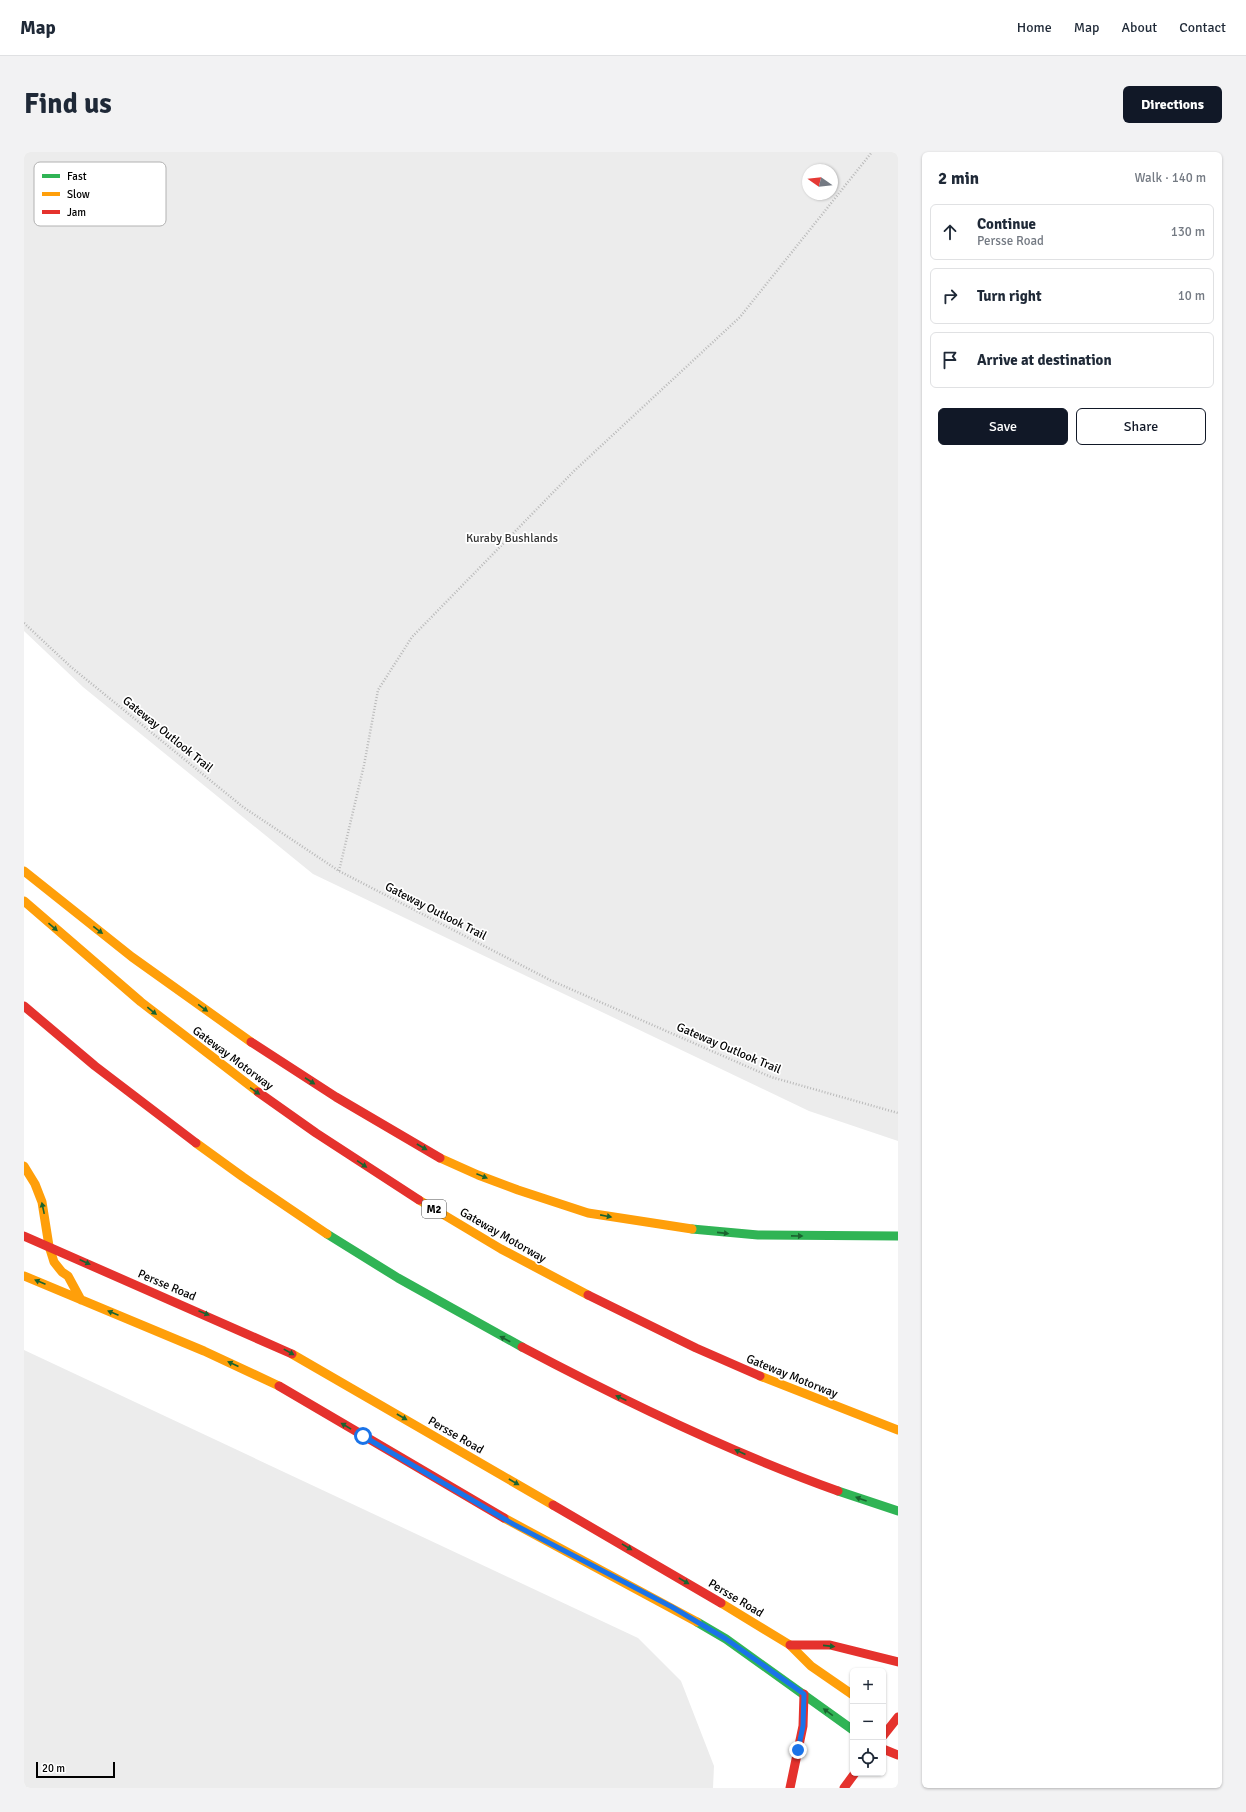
<!DOCTYPE html>
<html lang="en">
<head>
<meta charset="utf-8">
<style>
  :root { --surface:#fff; --page:#f2f2f3; --text:#1f2937; --muted:#747a83; --line:#e0e1e3; --accent:#111827 }
  body { margin:0; font-family:Signika,sans-serif; background:var(--page); color:var(--text) }
  .controls { position:absolute; right:12px; bottom:12px; display:grid; overflow:hidden; border-radius:6px; box-shadow:0 1px 3px #0004 }
  .controls button { width:36px; height:36px; display:grid; place-items:center; padding:0; border:0; border-bottom:1px solid var(--line); background:var(--surface); color:var(--text); font:20px sans-serif }
  .compass { position:absolute; left:778px; top:12px; width:36px; height:36px; border-radius:50%; background:var(--surface); box-shadow:0 1px 3px #0004; rotate:284deg }
  .scale { position:absolute; left:12px; bottom:10px; width:79px; box-sizing:border-box; padding-left:4px; border:2px solid #000; border-top:0; font-size:11px; line-height:14px; white-space:nowrap; color:#000; -webkit-text-stroke:3px #fff; paint-order:stroke }
  .stop { position:absolute; width:12px; height:12px; margin:-9px; border:3px solid #1a73e8; border-radius:50%; background:#fff }
  .stop.end { background:#1a73e8; border-color:#fff; box-shadow:0 1px 4px #0008 }
  .list { margin:0; padding:0; list-style:none }
  h2 { display:flex; justify-content:space-between; align-items:center; height:52px; margin:0; padding:0 16px; font-size:17px }
  h2 small { font-size:13px; font-weight:400; color:var(--muted) }
  .list li { display:grid; grid-template-columns:26px 1fr auto; gap:12px; align-items:center; box-sizing:border-box; height:56px; margin:0 8px 8px; padding:0 8px; border:1px solid var(--line); border-radius:6px }
  .list b { display:block; font-size:15px; white-space:nowrap }
  .list p { margin:0; font-size:13px; white-space:nowrap; color:var(--muted) }
  .list em { font-size:13px; font-style:normal; color:var(--muted) }
  .actions { display:flex; gap:8px; padding:12px 16px }
  .actions a { flex:1; padding:9px 0; border:1px solid var(--accent); border-radius:6px; text-align:center; font-size:14px; color:var(--accent) }
  .actions .main { background:var(--accent); color:#fff }
  .icon { flex:none; width:22px; height:22px; fill:none; stroke:currentColor; stroke-width:2; stroke-linecap:round; stroke-linejoin:round }
  .map { position:relative; flex:none; width:874px; height:1636px; overflow:hidden; border-radius:6px }
  header { display:flex; align-items:center; gap:24px; box-sizing:border-box; height:56px; padding:0 20px; background:var(--surface); border-bottom:1px solid var(--line) }
  header strong { font-size:19px }
  nav { display:flex; gap:22px; margin-inline-start:auto; font-size:14px }
  .intro { display:flex; align-items:center; justify-content:space-between; box-sizing:border-box; height:96px; padding:0 24px }
  h1 { margin:0; font-size:28px }
  .button { padding:10px 18px; border-radius:6px; background:var(--accent); color:#fff; font-size:14px; font-weight:700 }
  main { display:flex; gap:24px; padding:0 24px }
  aside { flex:1; background:var(--surface); border-radius:6px; box-shadow:0 1px 3px #0004 }
  .map>svg:first-child { display:block }
  .green { fill:#ececec; fill-rule:evenodd }
  .lines { fill:none; stroke-linecap:round; stroke-linejoin:round }
  .path { stroke:#b9b9b9; stroke-width:2.5; stroke-dasharray:1 2; stroke-linecap:butt }
  .fast { stroke:#30b455; stroke-width:9 }
  .slow { stroke:#ff9f0a; stroke-width:9 }
  .jam { stroke:#e5322d; stroke-width:9 }
  .oneway { fill:#1a632f }
  .route { stroke:#1a73e8; stroke-width:5 }
  .labels { text-anchor:middle; stroke-width:3.5; stroke-linejoin:round; paint-order:stroke }
  .shield { fill:#fff; stroke:#4c4c4c; stroke-width:1 }
  .shield-label { font-size:11px; font-weight:bold; fill:#000 }
  .park-label { font-size:12px; fill:#333; stroke:#fff }
  .street-label { font-size:12px; fill:#000; stroke:#fff }
  .key { fill:#fff; stroke:#b2b2b2; stroke-width:1 }
  .key-label { font-size:11px; fill:#000 }
</style>
</head>
<body>
<header>
<strong>Map</strong>
<nav><a>Home</a><a>Map</a><a>About</a><a>Contact</a></nav>
</header>
<div class="intro"><h1>Find us</h1><a class="button">Directions</a></div>
<main>
<div class="map">
<svg width="874" height="1636" viewBox="0 0 874 1636">
  <rect width="100%" height="100%" fill="#fff"/>
  <path class="green" d="M0,0H874V989L785,959L289,722L59,535L0,479ZM784,18H808V42H784Z
    M0,1198L614,1486L657,1529L690,1614L689,1636H0Z"/>
  <g class="lines">
    <path class="path" d="M0,471L47,515L219,655L315,719L526,828L747,925L874,961
      M315,719L340,613L354,538L388,485L550,319L716,165L848,0"/>
    <path class="fast" d="M668,1077L734,1083L874,1084
      M303,1082L374,1126L498,1195
      M814,1339L874,1359
      M673,1470L702,1487L829,1578"/>
    <path class="slow" d="M0,719L108,805L227,890
      M0,749L117,850L234,940
      M172,991L219,1025L303,1082
      M416,1006L454,1023L494,1038L564,1061L668,1077
      M0,1014L11,1032L18,1050L25,1094L30,1110L38,1120L44,1124L57,1148
      M395,1048L477,1097L564,1143
      M0,1124L180,1199L255,1234
      M268,1202L529,1353
      M736,1224L874,1278
      M480,1366L673,1470
      M697,1451L766,1493L787,1514L829,1543"/>
    <path class="jam" d="M0,854L71,914L172,991
      M227,890L312,945L416,1006
      M234,940L292,981L395,1048
      M0,1084L268,1202
      M564,1143L672,1196L736,1224
      M498,1195C600,1249 705,1300 814,1339
      M255,1234L480,1366
      M529,1353L697,1451
      M766,1493H806L874,1510
      M859,1584L874,1565
      M859,1597L874,1603
      M766,1636L779,1574L780,1542
      M820,1636L831,1621"/>
  </g>
  <defs><path id="oneway-solid" d="M-6-.8H1V-3.2L6.5 0L1 3.2V.8H-6Z"/></defs>
  <g class="oneway">
    <use href="#oneway-solid" transform="translate(29 775) rotate(41)"/>
    <use href="#oneway-solid" transform="translate(74 778) rotate(38)"/>
    <use href="#oneway-solid" transform="translate(179 856) rotate(36)"/>
    <use href="#oneway-solid" transform="translate(128 859) rotate(39)"/>
    <use href="#oneway-solid" transform="translate(286 929) rotate(33)"/>
    <use href="#oneway-solid" transform="translate(231 939) rotate(35)"/>
    <use href="#oneway-solid" transform="translate(398 995) rotate(30)"/>
    <use href="#oneway-solid" transform="translate(338 1012) rotate(34)"/>
    <use href="#oneway-solid" transform="translate(458 1024) rotate(22)"/>
    <use href="#oneway-solid" transform="translate(19 1056) rotate(-102)"/>
    <use href="#oneway-solid" transform="translate(582 1064) rotate(11)"/>
    <use href="#oneway-solid" transform="translate(699 1081) rotate(6)"/>
    <use href="#oneway-solid" transform="translate(773 1084) rotate(1)"/>
    <use href="#oneway-solid" transform="translate(61 1110) rotate(25)"/>
    <use href="#oneway-solid" transform="translate(16 1130) rotate(-157)"/>
    <use href="#oneway-solid" transform="translate(89 1161) rotate(-157)"/>
    <use href="#oneway-solid" transform="translate(180 1161) rotate(23)"/>
    <use href="#oneway-solid" transform="translate(481 1187) rotate(-152)"/>
    <use href="#oneway-solid" transform="translate(265 1200) rotate(29)"/>
    <use href="#oneway-solid" transform="translate(209 1212) rotate(-156)"/>
    <use href="#oneway-solid" transform="translate(597 1246) rotate(-155)"/>
    <use href="#oneway-solid" transform="translate(378 1265) rotate(30)"/>
    <use href="#oneway-solid" transform="translate(322 1274) rotate(-149)"/>
    <use href="#oneway-solid" transform="translate(716 1300) rotate(-156)"/>
    <use href="#oneway-solid" transform="translate(490 1330) rotate(30)"/>
    <use href="#oneway-solid" transform="translate(837 1347) rotate(-160)"/>
    <use href="#oneway-solid" transform="translate(603 1395) rotate(31)"/>
    <use href="#oneway-solid" transform="translate(660 1429) rotate(30)"/>
    <use href="#oneway-solid" transform="translate(805 1494) rotate(6)"/>
    <use href="#oneway-solid" transform="translate(804 1560) rotate(-144)"/>
  </g>
  <g class="lines">
    <path class="route" d="M339,1284L489,1372L648,1455L702,1487L780,1542L779,1574L774,1598"/>
  </g>
  <g class="labels">
    <rect class="shield" x="398" y="1048" width="24" height="18" rx="3"/>
    <g class="shield-label">
      <text x="410" y="1061">M2</text>
    </g>
    <g class="park-label">
      <text x="488" y="390">Kuraby Bushlands</text>
    </g>
    <g class="street-label">
      <text transform="translate(144 582) rotate(39)" y="4">Gateway Outlook Trail</text>
      <text transform="translate(412 759) rotate(27)" y="4">Gateway Outlook Trail</text>
      <text transform="translate(705 896) rotate(23)" y="4">Gateway Outlook Trail</text>
      <text transform="translate(209 906) rotate(37)" y="4">Gateway Motorway</text>
      <text transform="translate(479 1083) rotate(30)" y="4">Gateway Motorway</text>
      <text transform="translate(143 1133) rotate(23)" y="4">Persse Road</text>
      <text transform="translate(768 1224) rotate(22)" y="4">Gateway Motorway</text>
      <text transform="translate(432 1283) rotate(30)" y="4">Persse Road</text>
      <text transform="translate(712 1446) rotate(31)" y="4">Persse Road</text>
    </g>
  </g>
  <rect x="10" y="10" width="132" height="64" rx="6" class="key"/>
  <rect x="18" y="22" width="18" height="4" fill="#30b455"/>
  <rect x="18" y="40" width="18" height="4" fill="#ff9f0a"/>
  <rect x="18" y="58" width="18" height="4" fill="#e5322d"/>
  <g class="key-label">
    <text x="43" y="28">Fast</text>
    <text x="43" y="46">Slow</text>
    <text x="43" y="64">Jam</text>
  </g>
</svg>
<div class="controls">
<button>+</button>
<button>−</button>
<button><svg class="icon" aria-label="locate" viewBox="0 0 24 24"><circle cx="12" cy="12" r="6"/><path d="M12 2v4M12 18v4M2 12h4M18 12h4"/></svg></button>
</div>
<svg class="compass" viewBox="-18 -18 36 36"><path d="M0-13l5 13h-10z" fill="#e53935"/><path d="M0 13l5-13h-10z" fill="#747a83"/></svg>
<div class="scale">20 m</div>
<div class="stop" style="left:339px;top:1284px"></div>
<div class="stop end" style="left:774px;top:1598px"></div>
</div>
<aside>
<h2>2 min<small>Walk · 140 m</small></h2>
<ul class="list">
<li><svg class="icon" aria-label="ahead" viewBox="0 0 24 24"><path d="M12 20V5M6 11l6-6 6 6"/></svg><div><b>Continue</b><p>Persse Road</p></div><em>130 m</em></li>
<li><svg class="icon" aria-label="right" viewBox="0 0 24 24"><path d="M7 20v-9h11M14 6l5 5-5 5"/></svg><div><b>Turn right</b></div><em>10 m</em></li>
<li><svg class="icon" aria-label="arrive" viewBox="0 0 24 24"><path d="M6 21V4h12l-3 4 3 4H6"/></svg><div><b>Arrive at destination</b></div></li>
</ul>
<div class="actions"><a class="main">Save</a><a>Share</a></div>
</aside>
</main>
</body>
</html>
